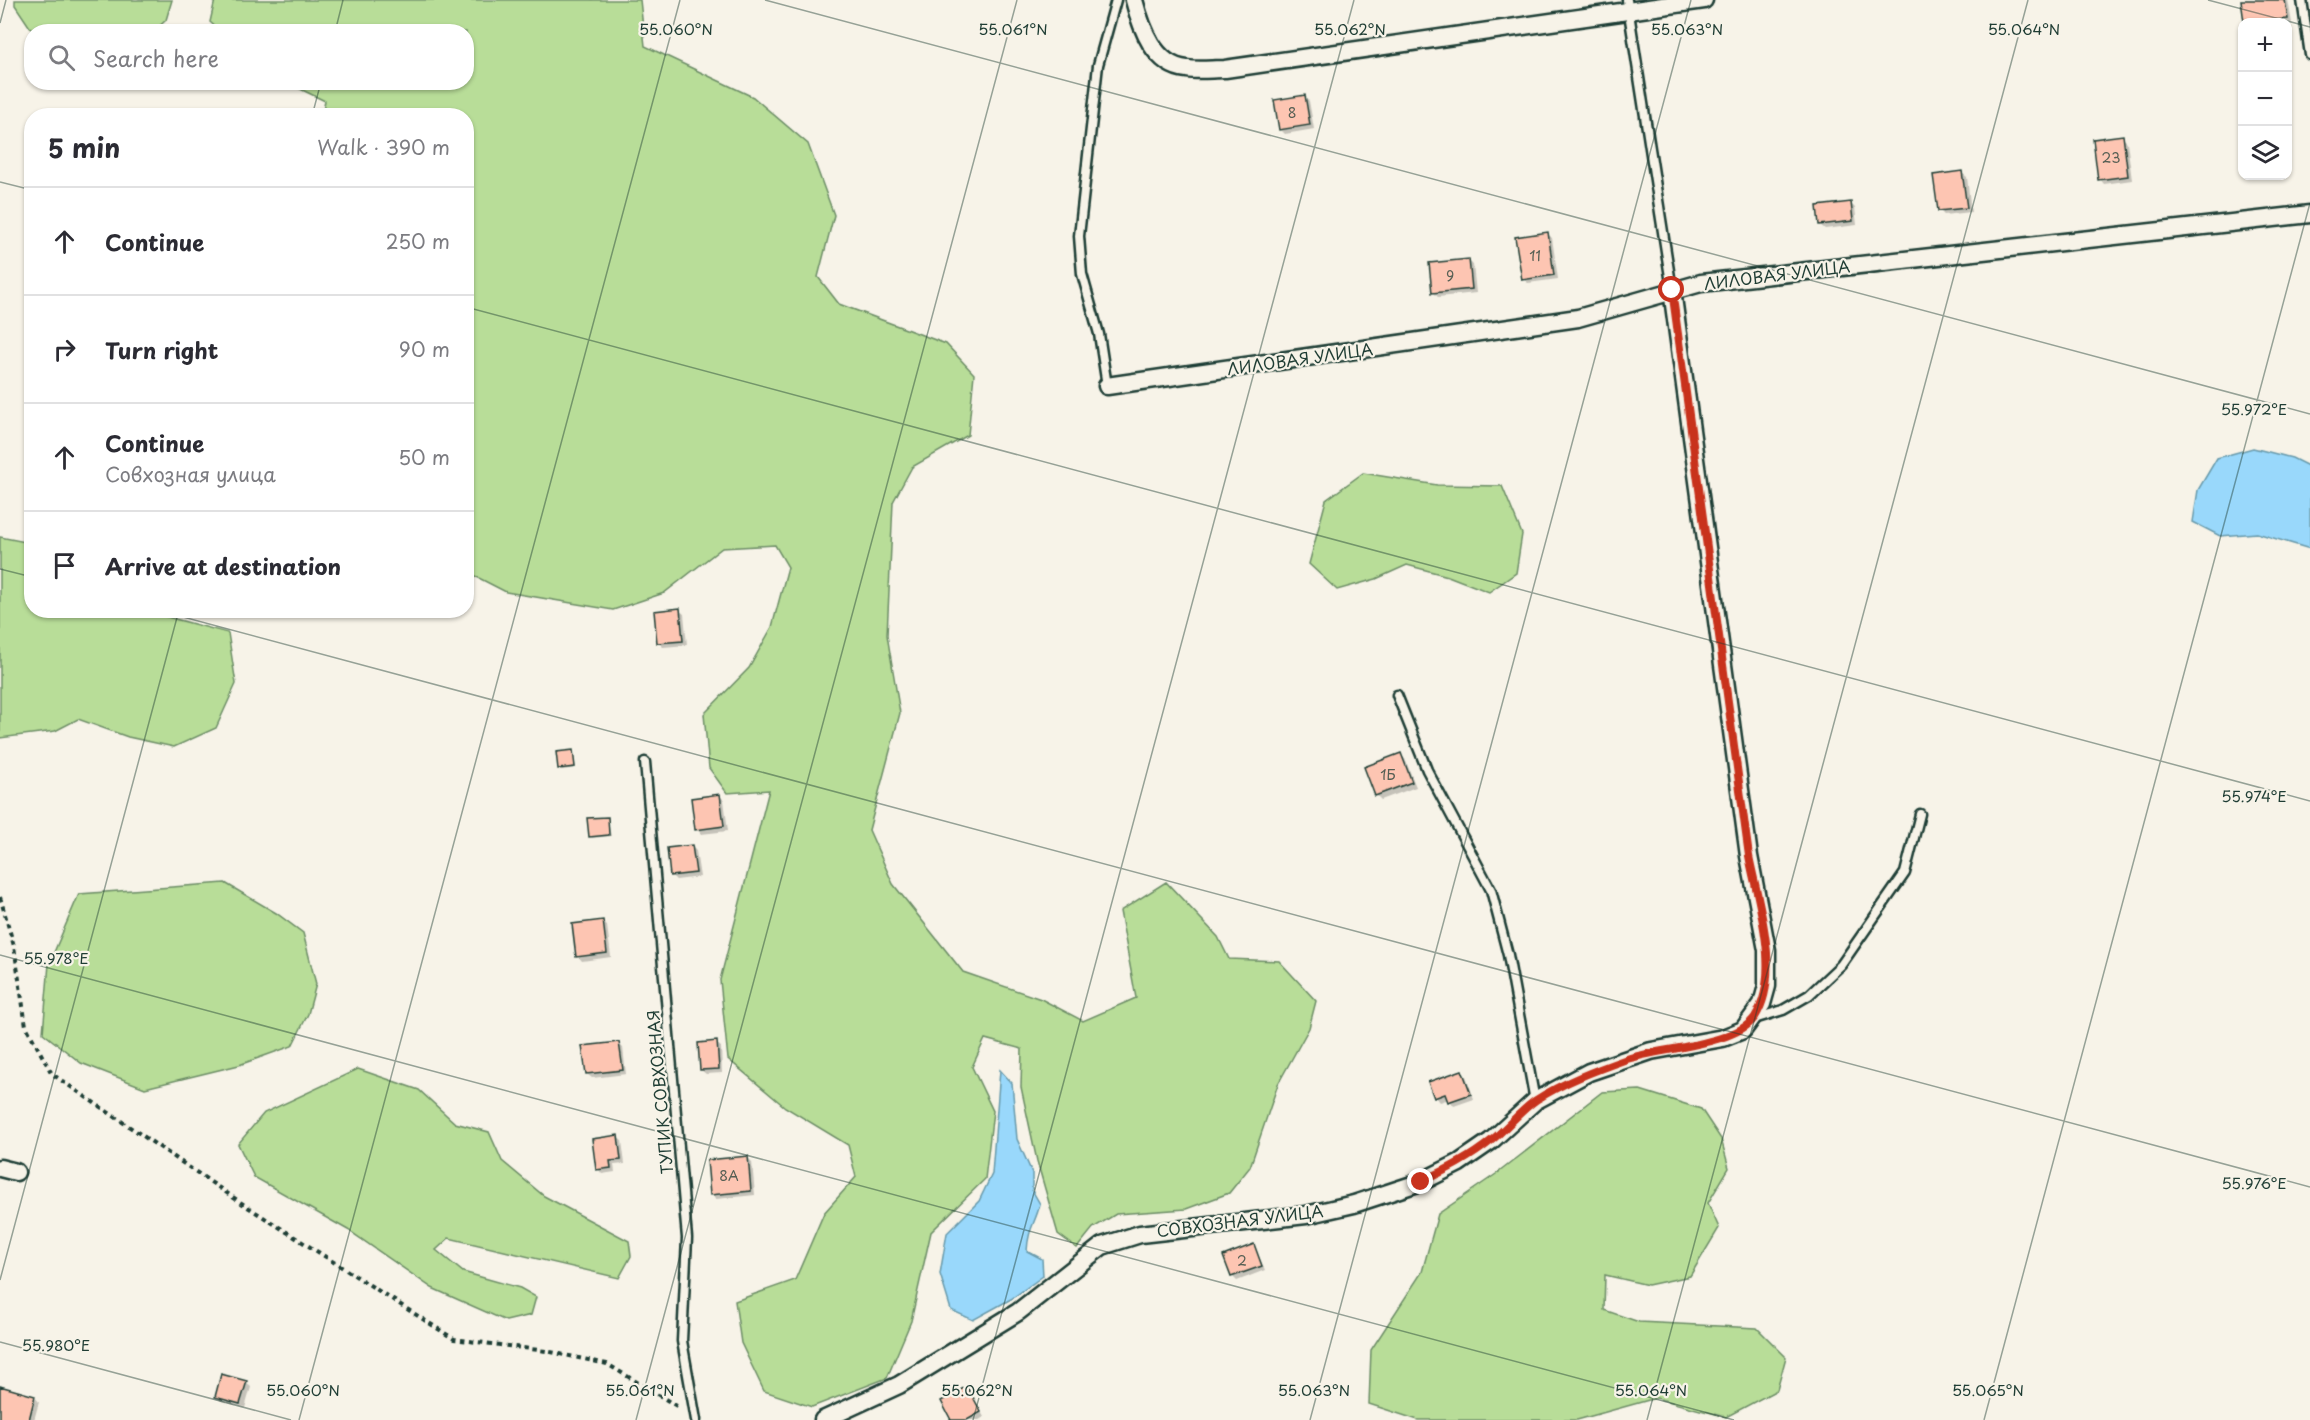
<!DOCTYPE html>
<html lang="en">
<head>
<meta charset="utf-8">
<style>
  :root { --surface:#fff; --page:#f7f7f7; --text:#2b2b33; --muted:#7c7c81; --line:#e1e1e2 }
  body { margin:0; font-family:"Playpen Sans",sans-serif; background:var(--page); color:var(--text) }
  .controls { position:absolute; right:18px; top:18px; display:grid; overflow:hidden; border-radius:12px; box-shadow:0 2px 4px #0004 }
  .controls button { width:54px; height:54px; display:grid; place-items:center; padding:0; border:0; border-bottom:2px solid var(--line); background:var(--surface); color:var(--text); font:30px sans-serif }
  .stop { position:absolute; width:18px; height:18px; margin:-14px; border:4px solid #c8321e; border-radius:50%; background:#fff }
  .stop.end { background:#c8321e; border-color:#fff; box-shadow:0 2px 6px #0008 }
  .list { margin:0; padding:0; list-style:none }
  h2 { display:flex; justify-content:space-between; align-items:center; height:78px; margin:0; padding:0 24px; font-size:26px }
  h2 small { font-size:20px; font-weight:400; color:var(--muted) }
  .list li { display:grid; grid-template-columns:39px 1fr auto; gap:18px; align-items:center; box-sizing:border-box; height:108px; padding:0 24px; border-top:2px solid var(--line) }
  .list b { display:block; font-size:22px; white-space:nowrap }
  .list p { margin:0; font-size:20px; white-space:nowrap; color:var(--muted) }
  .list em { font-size:20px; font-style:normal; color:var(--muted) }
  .icon { flex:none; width:33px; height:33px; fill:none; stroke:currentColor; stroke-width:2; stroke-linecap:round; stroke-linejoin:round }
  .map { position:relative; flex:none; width:2310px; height:1420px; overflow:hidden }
  .search { position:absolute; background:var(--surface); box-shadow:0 2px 4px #0004; left:24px; top:24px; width:450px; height:66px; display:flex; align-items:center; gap:15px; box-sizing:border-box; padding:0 21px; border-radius:24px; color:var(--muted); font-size:22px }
  .panel { position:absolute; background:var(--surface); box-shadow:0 2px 4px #0004; left:24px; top:108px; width:450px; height:510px; border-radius:24px }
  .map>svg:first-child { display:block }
  .green { fill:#b8dd98; stroke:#6c8d66; stroke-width:1.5 }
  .water { fill:#99d8fb; stroke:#689aab; stroke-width:1.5 }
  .shadow { fill:#0003 }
  .building { fill:#fdc5b2; stroke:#1f3d34; stroke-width:1.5 }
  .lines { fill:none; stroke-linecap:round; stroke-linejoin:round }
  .service-casing { stroke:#1f3d34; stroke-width:13 }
  .minor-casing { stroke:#1f3d34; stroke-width:21 }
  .path { stroke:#1f3d34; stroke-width:4; stroke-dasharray:4.5 4.5; stroke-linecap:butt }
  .service { stroke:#f7f3e8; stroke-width:8 }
  .minor { stroke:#f7f3e8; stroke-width:16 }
  .route { stroke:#c8321e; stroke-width:8 }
  .ticks { fill:none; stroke:#1f3d34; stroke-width:1.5; stroke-opacity:0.45 }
  .labels { text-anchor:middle; stroke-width:4.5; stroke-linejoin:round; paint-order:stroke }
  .number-label { font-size:14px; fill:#565f54 }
  .street-label { font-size:16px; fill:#1f3d34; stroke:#f7f3e8 }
  .ticks-label { font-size:15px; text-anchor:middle; fill:#1f3d34; stroke:#f7f3e8; stroke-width:4.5; stroke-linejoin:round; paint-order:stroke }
</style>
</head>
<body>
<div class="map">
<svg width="2310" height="1420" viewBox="0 0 2310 1420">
  <rect width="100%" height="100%" fill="#f7f3e8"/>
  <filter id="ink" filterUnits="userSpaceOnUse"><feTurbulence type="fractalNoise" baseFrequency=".0167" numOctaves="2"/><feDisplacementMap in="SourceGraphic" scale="12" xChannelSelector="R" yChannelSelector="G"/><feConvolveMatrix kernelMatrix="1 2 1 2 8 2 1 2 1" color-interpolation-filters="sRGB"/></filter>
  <g filter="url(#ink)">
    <path class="green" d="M15,0H172L166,20L154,31L33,32L15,5Z
      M215,0H640L645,46L753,97L808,144L834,215L818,277L839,304L946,344L974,374L968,435L912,467L893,502L887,635L900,713L869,830L893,884L963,972L1041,999L1083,1021L1136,998L1120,911L1166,882L1218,937L1229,959L1279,961L1316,1001L1309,1028L1278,1084L1250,1167L1229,1193L1186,1209L1116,1214L1093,1228L1077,1248L1058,1234L1037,1161L1021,1087L1022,1049L985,1039L972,1067L993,1111L985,1179L931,1232L911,1321L887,1378L812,1407L764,1391L741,1343L735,1301L795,1280L824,1213L856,1177L848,1145L785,1107L728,1059L720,980L769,790L727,793L709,768L704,714L749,668L772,627L788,567L775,545L722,548L664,593L613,610L506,592L467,572L466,116L322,115L325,101L288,83L466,82V32L220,31L210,22Z
      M1363,473L1437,485L1502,486L1522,534L1516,573L1489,592L1448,576L1407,565L1376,579L1337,590L1309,564L1326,500Z
      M0,537L31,543L32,610L156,611L160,615L228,633L236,684L216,728L174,747L128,737L78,719L55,731L0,738Z
      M225,883L276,913L303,933L316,984L308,1014L292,1046L239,1065L145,1088L81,1063L43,1033L49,964L79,894Z
      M358,1069L419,1090L455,1123L489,1132L502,1161L544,1196L629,1241L631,1256L619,1278L449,1238L436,1250L463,1272L520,1288L536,1297L531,1315L506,1321L432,1288L348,1230L254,1177L238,1144L264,1113Z
      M1640,1090L1701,1109L1721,1139L1729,1168L1708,1203L1719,1228L1690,1276L1648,1285L1605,1275L1604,1310L1639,1322L1757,1328L1786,1357L1777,1390L1726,1417L1656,1398L1577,1420H1418L1369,1404L1371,1350L1422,1272L1438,1214L1499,1172L1602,1092Z"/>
    <path class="water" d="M2253,448L2292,458L2310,467V549L2257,533L2220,536L2193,522L2198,490L2217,458Z
      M1000,1070L1012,1083L1017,1139L1032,1173V1190L1040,1204C1035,1224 1028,1229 1027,1251L1042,1259L1043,1276L1011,1299L973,1320L951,1310L940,1274L947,1233L979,1201L992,1174Z"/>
    <path class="shadow" d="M2242,0H2288L2292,23L2246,22Z
      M1305,97L1309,101L1314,129L1285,134L1281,130L1276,101Z
      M2122,137L2127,142L2132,180L2104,184L2100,179Z
      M1962,173L1967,177L1971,212L1944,215L1939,210Z
      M1851,204L1855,208L1857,225L1825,229L1820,225Z
      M1547,233L1552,238L1558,279L1528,283L1523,279Z
      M1469,261L1473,265L1476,293L1438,297L1433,292Z
      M679,610L684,614L687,645L663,647L659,643Z
      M573,752L576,768L562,770L560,768Z
      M1400,754L1405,759L1416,787L1381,800L1377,796L1366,768Z
      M720,796L724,800L728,831L701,834L697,829Z
      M607,818L611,836L592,838L590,836Z
      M692,847L696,851L700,877L676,880L671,875Z
      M602,921L607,926L611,957L582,961L578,956Z
      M716,1043L721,1047L722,1073L706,1074L701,1070Z
      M619,1044L623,1048L626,1074L592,1078L587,1074Z
      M1462,1072L1466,1076L1474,1099L1454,1106L1449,1099L1440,1102L1436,1097Z
      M617,1137L622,1141L625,1164L614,1165L615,1172L602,1174L598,1169Z
      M747,1157L752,1162L755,1195L716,1199L712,1195Z
      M1254,1246L1265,1270L1237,1281L1232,1276Z
      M246,1383L251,1387L245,1408L221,1401L216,1396Z
      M0,1388L35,1397L39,1402L34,1420H0Z
      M967,1388L984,1417L979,1420H953Z"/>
    <path class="building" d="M2241,0H2285L2288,19L2244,22Z
      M1305,95L1310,125L1279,130L1274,100Z
      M2123,135L2128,176L2098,180L2093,139Z
      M1962,171L1967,208L1938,211L1933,175Z
      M1851,202L1853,221L1819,225L1817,206Z
      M1548,232L1554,275L1522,280L1515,237Z
      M1469,259L1472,289L1432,293L1429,263Z
      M680,608L683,641L657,643L654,611Z
      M573,750L575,767L558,769L556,752Z
      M1401,753L1412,782L1375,796L1364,767Z
      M720,794L724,826L695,830L691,798Z
      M608,817L609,835L589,837L587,818Z
      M692,845L696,873L670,876L667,848Z
      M603,920L607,953L576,957L572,924Z
      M717,1041L719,1069L700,1070L698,1043Z
      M619,1042L623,1070L586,1074L582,1046Z
      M1462,1070L1471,1094L1448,1102L1445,1094L1434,1098L1428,1082Z
      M618,1135L621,1160L610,1161L611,1168L596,1170L592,1139Z
      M748,1156L751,1191L710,1195L707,1160Z
      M1254,1244L1262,1266L1231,1277L1223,1256Z
      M221,1374L247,1381L240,1404L215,1397Z
      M0,1386L35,1396L29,1420H0Z
      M967,1386L981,1412L967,1420H951L941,1401Z"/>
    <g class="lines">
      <g class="service-casing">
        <path id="service" d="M1627,0L1672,290
          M2302,0L2310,55
          M1107,386L1099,334L1082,274L1079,236L1098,65L1116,0
          M1397,695L1427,770L1491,890L1508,955L1535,1101
          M645,762L687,1238L682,1341L696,1420
          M1754,1019L1783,1010L1809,995L1841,965L1905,873L1920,814"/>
      </g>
      <g class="minor-casing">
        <path id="minor" d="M1134,0C1141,27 1154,66 1187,69C1199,71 1212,69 1225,69L1704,0
          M1107,386L1578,318L1701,283L2310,214
          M0,1168L16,1172
          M823,1420L899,1385L1018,1312L1102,1246L1140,1234L1306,1215L1354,1204L1421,1182L1459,1163L1491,1141L1535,1101L1589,1072L1651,1051L1723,1038L1743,1030L1762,1004L1767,986V950L1749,856L1672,290"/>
      </g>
      <path class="path" d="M0,897L14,946L26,1026L52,1074L243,1204L454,1339L546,1351L607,1364L680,1408"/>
      <use href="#service" class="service"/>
      <use href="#minor" class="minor"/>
    </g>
  </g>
  <g class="lines" filter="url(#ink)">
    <path class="route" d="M1421,1182C1446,1170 1470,1158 1492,1140C1507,1128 1520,1111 1536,1100C1564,1082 1596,1070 1627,1059C1661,1048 1736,1045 1755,1017C1782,975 1758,902 1749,856L1672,290"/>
  </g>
  <path class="ticks" d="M765,0L2310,414M2208,0L2310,27M0,23L6,0M335,32L343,0M312,116L321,82M0,182L32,190M466,307L2310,801M0,569L32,577M157,610L2310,1187M0,955L1734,1420M0,1280L179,610M0,1342L291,1420M299,1420L680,0M636,1420L1017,0M973,1420L1354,0M1310,1420L1691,0M1647,1420L2028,0M1984,1420L2310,203"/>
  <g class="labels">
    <g class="number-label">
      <text x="1292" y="118">8</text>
      <text x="2111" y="163">23</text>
      <text x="1535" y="261">11</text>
      <text x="1450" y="281">9</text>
      <text x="1388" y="780">1Б</text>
      <text x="729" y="1181">8А</text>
      <text x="1242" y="1266">2</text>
    </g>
    <g class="street-label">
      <text transform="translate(1777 275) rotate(-7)" y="6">ЛИЛОВАЯ УЛИЦА</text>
      <text transform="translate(1300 359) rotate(-8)" y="6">ЛИЛОВАЯ УЛИЦА</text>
      <text transform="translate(660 1092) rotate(-95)" y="6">ТУПИК СОВХОЗНАЯ</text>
      <text transform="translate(1240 1221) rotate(-7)" y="6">СОВХОЗНАЯ УЛИЦА</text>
    </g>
  </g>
  <g class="ticks-label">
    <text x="676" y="35">55.060°N</text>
    <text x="1013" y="35">55.061°N</text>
    <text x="1350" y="35">55.062°N</text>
    <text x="1687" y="35">55.063°N</text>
    <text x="2024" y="35">55.064°N</text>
    <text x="2254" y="415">55.972°E</text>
    <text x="2254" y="802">55.974°E</text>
    <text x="56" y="964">55.978°E</text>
    <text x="2254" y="1189">55.976°E</text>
    <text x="56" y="1351">55.980°E</text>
    <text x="303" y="1396">55.060°N</text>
    <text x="640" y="1396">55.061°N</text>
    <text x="977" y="1396">55.062°N</text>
    <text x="1314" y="1396">55.063°N</text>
    <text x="1651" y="1396">55.064°N</text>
    <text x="1988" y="1396">55.065°N</text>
  </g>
</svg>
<div class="controls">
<button>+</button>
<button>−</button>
<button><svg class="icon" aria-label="layers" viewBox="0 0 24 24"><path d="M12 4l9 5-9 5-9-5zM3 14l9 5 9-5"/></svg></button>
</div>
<div class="stop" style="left:1672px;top:290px"></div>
<div class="stop end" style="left:1421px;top:1182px"></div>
<div class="search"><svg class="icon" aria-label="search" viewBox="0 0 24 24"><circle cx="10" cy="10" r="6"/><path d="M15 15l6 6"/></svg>Search here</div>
<section class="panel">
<h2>5 min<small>Walk · 390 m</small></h2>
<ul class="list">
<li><svg class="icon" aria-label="ahead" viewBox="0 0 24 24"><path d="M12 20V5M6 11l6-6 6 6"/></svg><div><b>Continue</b></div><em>250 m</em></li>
<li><svg class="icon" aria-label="right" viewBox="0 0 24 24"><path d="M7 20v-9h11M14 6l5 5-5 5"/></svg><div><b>Turn right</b></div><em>90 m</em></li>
<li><svg class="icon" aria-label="ahead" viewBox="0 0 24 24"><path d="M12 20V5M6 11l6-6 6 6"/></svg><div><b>Continue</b><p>Совхозная улица</p></div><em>50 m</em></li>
<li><svg class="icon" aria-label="arrive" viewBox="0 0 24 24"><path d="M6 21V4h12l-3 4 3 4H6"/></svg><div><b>Arrive at destination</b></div></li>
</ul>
</section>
</div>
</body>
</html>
